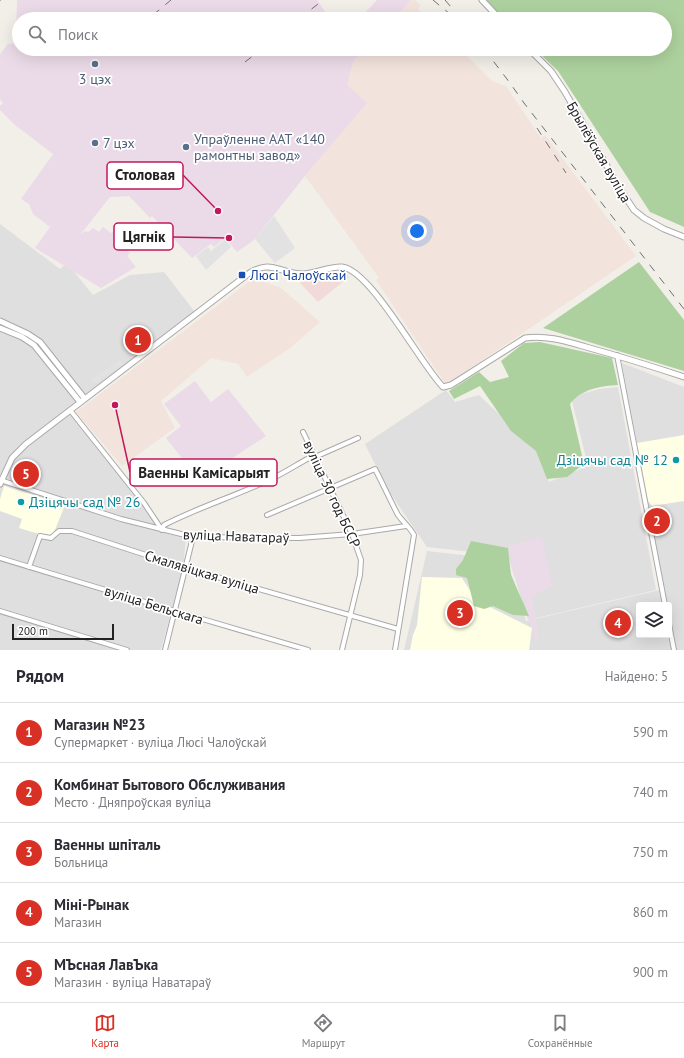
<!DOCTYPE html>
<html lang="ru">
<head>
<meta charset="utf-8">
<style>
  :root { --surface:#fff; --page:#f7f7f7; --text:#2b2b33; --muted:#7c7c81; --line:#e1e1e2; --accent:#d93025 }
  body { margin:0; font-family:"PT Sans",sans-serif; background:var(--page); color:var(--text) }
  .controls { position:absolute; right:12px; bottom:12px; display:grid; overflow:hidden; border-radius:4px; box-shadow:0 4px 16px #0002 }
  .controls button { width:36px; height:36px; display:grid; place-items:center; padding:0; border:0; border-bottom:1px solid var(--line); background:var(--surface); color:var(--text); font:20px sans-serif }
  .scale { position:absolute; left:12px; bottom:10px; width:102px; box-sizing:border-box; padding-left:4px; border:2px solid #222; border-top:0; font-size:11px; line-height:14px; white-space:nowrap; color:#222; -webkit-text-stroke:3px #fff; paint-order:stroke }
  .you { position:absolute; left:417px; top:231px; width:14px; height:14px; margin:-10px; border:3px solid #fff; border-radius:50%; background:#1a73e8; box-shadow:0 0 0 6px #1a73e833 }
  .badge { display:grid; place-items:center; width:26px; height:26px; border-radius:50%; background:var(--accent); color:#fff; font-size:13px; font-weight:700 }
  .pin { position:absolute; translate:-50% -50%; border:2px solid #fff; box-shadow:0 1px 4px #0006 }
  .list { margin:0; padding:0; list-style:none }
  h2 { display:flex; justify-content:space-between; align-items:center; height:52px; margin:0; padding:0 16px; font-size:17px }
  h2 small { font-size:13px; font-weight:400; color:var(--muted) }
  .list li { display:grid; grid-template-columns:26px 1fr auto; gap:12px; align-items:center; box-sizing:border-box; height:60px; padding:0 16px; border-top:1px solid var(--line) }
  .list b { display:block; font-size:15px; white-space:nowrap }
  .list p { margin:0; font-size:13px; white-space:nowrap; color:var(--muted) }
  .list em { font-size:13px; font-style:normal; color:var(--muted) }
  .icon { flex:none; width:22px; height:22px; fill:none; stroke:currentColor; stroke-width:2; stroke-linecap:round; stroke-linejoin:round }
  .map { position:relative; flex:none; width:684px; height:650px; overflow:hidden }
  .search { position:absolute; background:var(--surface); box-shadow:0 4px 16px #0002; left:12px; right:12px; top:12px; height:44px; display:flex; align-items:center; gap:10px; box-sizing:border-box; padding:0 14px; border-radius:22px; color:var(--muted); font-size:15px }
  .sheet { height:352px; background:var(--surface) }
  nav { display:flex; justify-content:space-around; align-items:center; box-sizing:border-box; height:56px; border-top:1px solid var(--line); background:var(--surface); font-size:11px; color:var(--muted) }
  nav a { display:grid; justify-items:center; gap:2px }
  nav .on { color:var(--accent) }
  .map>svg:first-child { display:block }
  .residential { fill:#e0dfdf; fill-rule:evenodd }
  .commercial { fill:#f2dad9 }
  .industrial { fill:#ebdbe8 }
  .education { fill:#ffffe5 }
  .military { fill:#f3e3dd }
  .forest { fill:#add19e }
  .parking { fill:#e2e2e2 }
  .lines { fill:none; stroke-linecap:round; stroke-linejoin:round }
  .minor-casing { stroke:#a9a9a9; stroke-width:6 }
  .tertiary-casing { stroke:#a9a9a9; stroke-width:7 }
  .minor { stroke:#fff; stroke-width:4 }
  .tertiary { stroke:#fff; stroke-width:5 }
  .rail { stroke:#707070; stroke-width:1; stroke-dasharray:8 8; stroke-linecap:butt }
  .service-dot { fill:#5c6f8a; stroke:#fff; stroke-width:1.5 }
  .transit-dot { fill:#1a4fb4; stroke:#fff; stroke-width:1.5 }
  .culture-dot { fill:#0f9aa8; stroke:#fff; stroke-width:1.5 }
  .labels { text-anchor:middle; stroke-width:3.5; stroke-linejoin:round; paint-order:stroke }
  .service-label { font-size:14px; fill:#4e5e75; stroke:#fff; text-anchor:start }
  .street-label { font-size:14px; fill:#222; stroke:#fff }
  .transit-label { font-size:14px; fill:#164399; stroke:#fff; text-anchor:start }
  .culture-label { font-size:14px; fill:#0d838f; stroke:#fff; text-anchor:end }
  .leader { fill:none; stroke:#c2185b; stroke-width:1.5 }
  .callout-dot { fill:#c2185b; stroke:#fff; stroke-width:1.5 }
  .callout { fill:#fff; stroke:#c2185b; stroke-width:1.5 }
  .callout-label { font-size:15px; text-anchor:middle; font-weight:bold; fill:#222 }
</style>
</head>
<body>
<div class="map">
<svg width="684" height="650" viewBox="0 0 684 650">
  <rect width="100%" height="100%" fill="#f2efe9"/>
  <path class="residential" d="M0,224L60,269L67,263L93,295L130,275L164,272L195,312L67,408L147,509L161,532L186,539L183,567L161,650H0V490L4,476L0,474Z
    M622,363L684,387V650H404L427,551L507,560L526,621L664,589ZM639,605H669V635H639Z
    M618,387L656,590L528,620L508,556L427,547L386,487L365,444L446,390L455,402L479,395L540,453L549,482L588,466L571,397L599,389Z"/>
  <path class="commercial" d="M342,271L349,277L318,302L300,283L308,278L311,280Z
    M630,611L633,634L608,638L604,615Z"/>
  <path class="industrial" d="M17,0H317L330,19H19V49H365L353,62L368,103L305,176L254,240L237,252L225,238L214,247L211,244L192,258L152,216L150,218L129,196L110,197L80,235L85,231L88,232L93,228L99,232L103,227L111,233L118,227L124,233L118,241L130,253L127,256L136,267L101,288L35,248L50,227L33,214L29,204L21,199L53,154L15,125L0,110V106L3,103L0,99V54L8,44L17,43L16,35Z
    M377,0H411L394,19H359Z
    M195,381L211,402L228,389L266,436L199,480L166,438L181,426L164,404Z
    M539,537L543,540L552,586L532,596L539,640L536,642L524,599L513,572L509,546Z"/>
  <path class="education" d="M684,435V501L652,506L648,501L637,443Z
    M4,486L65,505L53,535L49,537L19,528L22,519L0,511V499Z
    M422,577L462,578L476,600L532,628L529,650H410L413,635L417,625Z"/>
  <path class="military" d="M411,0H415L421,5L418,9L429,19H394Z
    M365,49H460L492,81L506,86L541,138L545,135L636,256L446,385L376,280L379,278L305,176L367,103L347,85L353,62Z
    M254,278L281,288L320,322L290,348L247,377L238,364L211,358L161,401L175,428L122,466L76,412Z"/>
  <path class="forest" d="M486,0H684V227L650,212L558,71L535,49H665V19H504Z
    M639,262L684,320V371L543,328Z
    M540,342L612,358L618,385C601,386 581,389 570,404L584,464L567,477L547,479L536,451L511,431L480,386L454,399L449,391L479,372L490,382L509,377L501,361L524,343Z
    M471,541L508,548L511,575L529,616L513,615L493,606L484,609L474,606L467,578L456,575V569L463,560Z"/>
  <path class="parking" d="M274,216L295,248L275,263L255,239Z
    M225,239L231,247L206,270L196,256L208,247L211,251Z
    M120,360L123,364L94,384L91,380Z"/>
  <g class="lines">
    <g class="minor-casing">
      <path id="minor" d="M617,355L665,605
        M70,410L144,503L162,530
        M303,432L352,534L361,560L360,575L342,650
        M0,480L121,519L193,537L299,538L352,534L406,526
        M267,515L375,469C383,484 390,500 398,515C403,522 410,527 414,535L395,650
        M162,530L164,525C199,507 236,496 271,479C284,473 296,465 309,458L315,457L358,438
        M0,558L175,611L308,650
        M29,567L40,536L51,538L59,531H72L186,568L398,629
        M0,611L127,650
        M669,624L674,650
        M165,650L193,537"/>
    </g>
    <g class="tertiary-casing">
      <path id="tertiary" d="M482,0L500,19
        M529,49L551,71L565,92L620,189L634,210L644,218L664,229L684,237
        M0,321L28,334L40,342L85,399
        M0,328L22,337L34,345L80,402
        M0,484L12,458L26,444L248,274C272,258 279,274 303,274C315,274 330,266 342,267C371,270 421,365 443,387L451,385L525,338C546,335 565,341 586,347C619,356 651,366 684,377"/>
    </g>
    <use href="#minor" class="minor"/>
    <use href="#tertiary" class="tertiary"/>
    <path class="rail" d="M0,0H1
      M433,0L456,19
      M445,0L457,14
      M153,15L171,0
      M299,19L323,0
      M484,49L510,83L524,103L684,309
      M245,62L262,49
      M537,128L566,173"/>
  </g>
  <g class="service-dot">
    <circle cx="95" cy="64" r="4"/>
    <circle cx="95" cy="143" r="4"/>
    <circle cx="186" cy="147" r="4"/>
  </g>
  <rect class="transit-dot" x="238" y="271" width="8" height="8" rx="2"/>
  <g class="culture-dot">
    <circle cx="676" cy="460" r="4"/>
    <circle cx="21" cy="502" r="4"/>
  </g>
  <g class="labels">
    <g class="service-label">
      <text x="95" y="84" text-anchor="middle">3 цэх</text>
      <text x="194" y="144">Упраўленне ААТ «140<tspan x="194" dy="16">рамонтны завод»</tspan></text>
      <text x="103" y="148">7 цэх</text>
    </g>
    <g class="street-label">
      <text transform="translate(599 152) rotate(60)" y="5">Брылёўская вуліца</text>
      <text transform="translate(332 494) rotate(65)" y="5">вуліца 30 год БССР</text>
      <text transform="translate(236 536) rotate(2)" y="5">вуліца Наватараў</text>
      <text transform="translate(202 572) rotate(17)" y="5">Смалявіцкая вуліца</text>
      <text transform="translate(154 605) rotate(17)" y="5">вуліца Бельскага</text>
    </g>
    <g class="transit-label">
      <text x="250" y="280">Люсі Чалоўскай</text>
    </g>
    <g class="culture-label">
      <text x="668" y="465">Дзіцячы сад № 12</text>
      <text x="29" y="507" text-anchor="start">Дзіцячы сад № 26</text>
    </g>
  </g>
  <path class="leader" d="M218 211L183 175M229 238L173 237M115 405L130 472"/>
  <g class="callout-dot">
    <circle cx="218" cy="211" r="4"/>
    <circle cx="229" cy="238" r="4"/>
    <circle cx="115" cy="405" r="4"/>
  </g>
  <g class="callout">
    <rect x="107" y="162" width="76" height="27" rx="4"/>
    <rect x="114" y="223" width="59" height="27" rx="4"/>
    <rect x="130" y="459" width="147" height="27" rx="4"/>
  </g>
  <g class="callout-label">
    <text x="145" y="180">Столовая</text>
    <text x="144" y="242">Цягнік</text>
    <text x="204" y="478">Ваенны Камісарыят</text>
  </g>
</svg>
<div class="controls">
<button><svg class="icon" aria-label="layers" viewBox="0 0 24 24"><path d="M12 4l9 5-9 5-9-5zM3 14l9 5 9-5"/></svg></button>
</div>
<div class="scale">200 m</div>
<div class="you"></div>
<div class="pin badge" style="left:138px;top:340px">1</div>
<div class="pin badge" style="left:657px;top:521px">2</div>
<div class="pin badge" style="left:460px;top:613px">3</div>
<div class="pin badge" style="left:618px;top:623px">4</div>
<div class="pin badge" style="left:26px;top:474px">5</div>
<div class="search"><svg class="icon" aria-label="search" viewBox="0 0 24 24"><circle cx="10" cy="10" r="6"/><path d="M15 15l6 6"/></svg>Поиск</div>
</div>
<section class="sheet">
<h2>Рядом<small>Найдено: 5</small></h2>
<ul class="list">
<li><span class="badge">1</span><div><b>Магазин №23</b><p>Супермаркет · вуліца Люсі Чалоўскай</p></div><em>590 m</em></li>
<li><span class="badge">2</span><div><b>Комбинат Бытового Обслуживания</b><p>Место · Дняпроўская вуліца</p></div><em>740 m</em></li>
<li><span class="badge">3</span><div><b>Ваенны шпіталь</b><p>Больница</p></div><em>750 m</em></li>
<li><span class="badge">4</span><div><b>Міні-Рынак</b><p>Магазин</p></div><em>860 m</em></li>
<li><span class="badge">5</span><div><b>МЪсная ЛавЪка</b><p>Магазин · вуліца Наватараў</p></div><em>900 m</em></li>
</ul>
</section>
<nav>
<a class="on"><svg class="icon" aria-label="map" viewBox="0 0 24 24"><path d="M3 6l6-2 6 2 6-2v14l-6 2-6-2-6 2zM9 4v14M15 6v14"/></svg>Карта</a>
<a><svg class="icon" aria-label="directions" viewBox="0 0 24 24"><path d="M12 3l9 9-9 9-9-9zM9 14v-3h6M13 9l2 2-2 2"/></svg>Маршрут</a>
<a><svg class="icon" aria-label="saved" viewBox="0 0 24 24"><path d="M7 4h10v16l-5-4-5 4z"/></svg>Сохранённые</a>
</nav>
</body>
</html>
